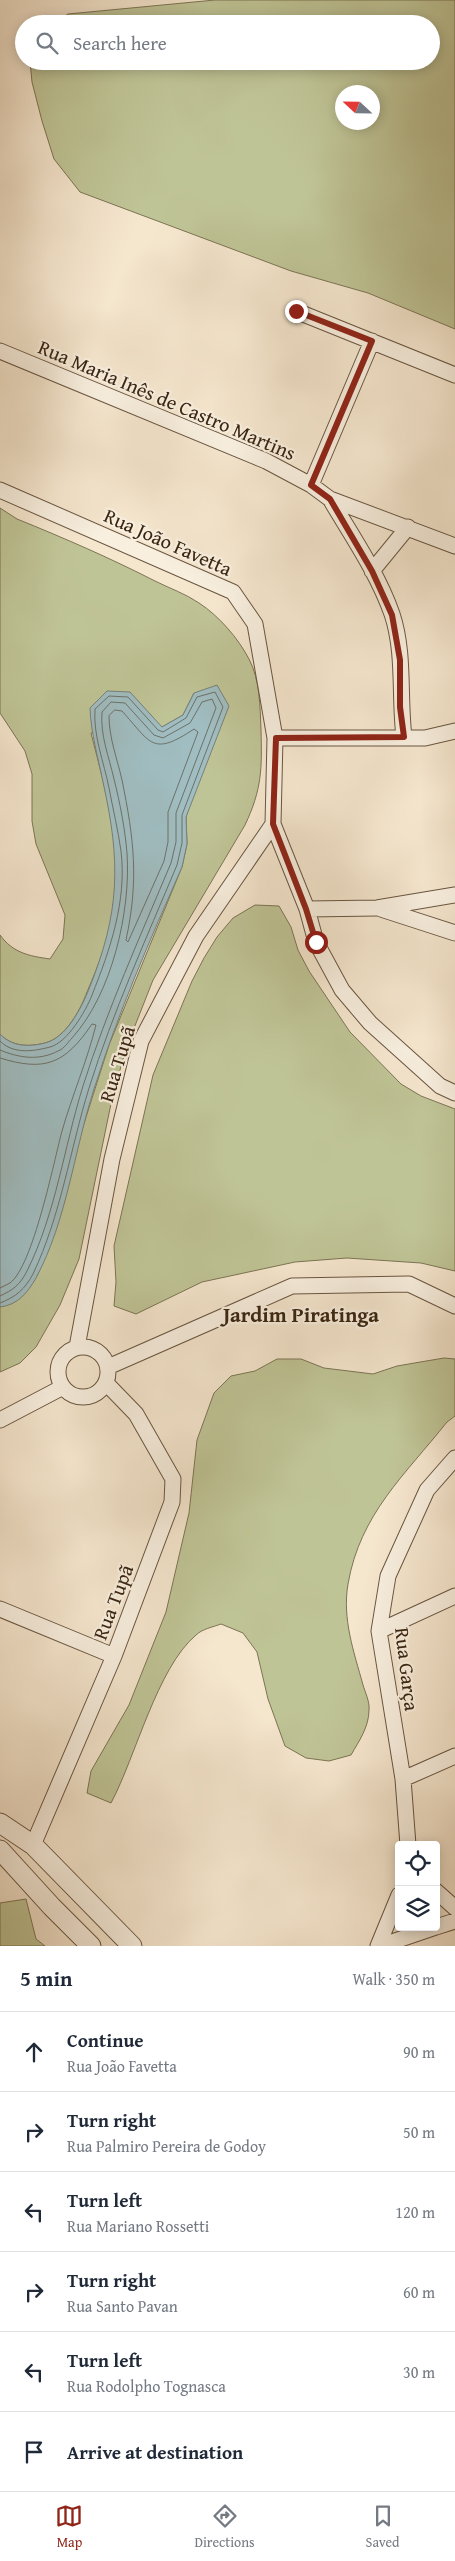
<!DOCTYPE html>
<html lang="en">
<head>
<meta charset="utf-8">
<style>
  :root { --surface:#fff; --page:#f2f2f3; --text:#1f2937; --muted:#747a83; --line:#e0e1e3; --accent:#8f2418 }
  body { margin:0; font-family:"Gentium Book Plus",serif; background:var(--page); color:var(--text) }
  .controls { position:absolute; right:15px; bottom:15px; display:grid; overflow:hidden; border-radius:5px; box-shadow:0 2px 12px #0003 }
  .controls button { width:45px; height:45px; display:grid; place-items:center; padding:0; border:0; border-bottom:1px solid var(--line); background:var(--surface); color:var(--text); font:25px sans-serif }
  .compass { position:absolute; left:335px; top:85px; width:45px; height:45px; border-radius:50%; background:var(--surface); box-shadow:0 2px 12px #0003; rotate:292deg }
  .stop { position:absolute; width:15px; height:15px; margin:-11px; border:4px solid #8f2418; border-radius:50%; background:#fff }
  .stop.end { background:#8f2418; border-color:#fff; box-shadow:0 1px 5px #0008 }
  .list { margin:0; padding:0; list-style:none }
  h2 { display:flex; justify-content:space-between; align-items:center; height:65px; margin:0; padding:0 20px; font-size:21px }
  h2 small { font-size:16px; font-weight:400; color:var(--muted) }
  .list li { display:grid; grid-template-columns:32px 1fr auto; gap:15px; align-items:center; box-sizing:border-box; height:80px; padding:0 20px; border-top:1px solid var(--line) }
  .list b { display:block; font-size:19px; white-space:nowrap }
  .list p { margin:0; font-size:16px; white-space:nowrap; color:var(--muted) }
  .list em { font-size:16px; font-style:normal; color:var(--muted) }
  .icon { flex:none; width:28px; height:28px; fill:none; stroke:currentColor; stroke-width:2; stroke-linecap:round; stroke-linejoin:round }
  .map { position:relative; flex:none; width:455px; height:1946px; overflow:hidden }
  .search { position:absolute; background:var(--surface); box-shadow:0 2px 12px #0003; left:15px; right:15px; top:15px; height:55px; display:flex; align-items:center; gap:12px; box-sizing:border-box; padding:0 18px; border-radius:28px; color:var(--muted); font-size:19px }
  .sheet { height:545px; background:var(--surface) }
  nav { display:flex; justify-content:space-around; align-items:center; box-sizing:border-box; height:70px; border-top:1px solid var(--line); background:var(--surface); font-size:14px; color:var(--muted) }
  nav a { display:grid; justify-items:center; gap:2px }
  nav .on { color:var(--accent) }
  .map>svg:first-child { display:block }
  .green { fill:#bfc496; stroke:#7c7454; fill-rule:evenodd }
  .water { fill:#a0bdc1; stroke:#77807b }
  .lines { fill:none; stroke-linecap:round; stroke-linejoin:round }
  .shore { stroke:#6d7169; stroke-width:1 }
  .minor-casing { stroke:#695540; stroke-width:17 }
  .tertiary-casing { stroke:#695540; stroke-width:21 }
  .minor { stroke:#f8efdf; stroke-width:15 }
  .tertiary { stroke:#f8efdf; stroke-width:19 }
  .route { stroke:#8f2418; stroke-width:6 }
  .labels { text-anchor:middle; stroke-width:4.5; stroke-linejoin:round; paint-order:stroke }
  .street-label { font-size:20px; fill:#3a2511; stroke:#f8efdf }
  .neighbourhood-label { font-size:21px; font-weight:bold; fill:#3a2511; stroke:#f8efdf }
</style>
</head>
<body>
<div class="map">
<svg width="455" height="1946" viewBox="0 0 455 1946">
  <rect width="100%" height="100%" fill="#f5e6ce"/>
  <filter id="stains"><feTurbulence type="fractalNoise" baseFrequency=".004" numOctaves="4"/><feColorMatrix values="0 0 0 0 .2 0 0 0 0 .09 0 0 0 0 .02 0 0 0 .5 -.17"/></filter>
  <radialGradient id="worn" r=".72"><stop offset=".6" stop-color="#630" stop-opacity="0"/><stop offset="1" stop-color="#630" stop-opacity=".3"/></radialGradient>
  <path class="green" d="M215,0H455V329L368,293L291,271L80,192L54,159L42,121L32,82L30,61H431V24H53L68,14ZM342,92H372V122H342Z
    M0,508L17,519C64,538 110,558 155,581C169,588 186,594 199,603C219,616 238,638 249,659C260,680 260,706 261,730C262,769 262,789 245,825L153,980L127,1046L113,1094L79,1259L60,1305L36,1347L20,1363L0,1372V1307L37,1276L62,1208L80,1136L109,1045L182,867L187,844L186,817L194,793V693L183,715L162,727L91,733C105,788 121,845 115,902C111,933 99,964 87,992C80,1011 65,1038 45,1043C29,1047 12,1047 0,1034V935C13,953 29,956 50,959L63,939L65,915L36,844L32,821V774L25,751L0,713Z
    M255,905L279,906L291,927L298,950L309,971L350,1032L401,1084L421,1096L455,1109V1271L421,1263L347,1258L295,1262L202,1282L136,1314L114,1306L116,1282L114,1246L153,1075L192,981L204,958L217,937L233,918Z
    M444,1358L455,1359V1416L447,1422C405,1475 360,1514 348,1584C342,1619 354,1652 363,1685C365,1692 370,1702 369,1710C369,1727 359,1741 351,1755L329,1761L306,1758L285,1746L268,1699L257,1652L243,1633L221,1624C213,1627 202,1629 196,1635C157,1668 136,1756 111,1803L87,1793L91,1771L129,1705L166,1612L189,1513L197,1440L214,1393L231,1376L255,1371L277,1359H301L324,1368L373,1374L397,1366Z
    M26,1899L36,1939L45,1946H0V1903Z"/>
  <path class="water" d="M217,685L229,706L186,817L187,844L182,867C150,940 118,1013 94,1089C74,1151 67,1220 36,1278C28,1292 18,1305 0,1307V1034C12,1047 29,1047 45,1043C66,1038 81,1009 89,989C120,912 121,863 103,782C98,757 91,734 90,708L107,691L130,692L162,727L183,715L194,693Z"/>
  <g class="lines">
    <path class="shore" d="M115,710L122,711C151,743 152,757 194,729L198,732L168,812V842L164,861L128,942L126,940C139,880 134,839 122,780C117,758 109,738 109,716Z
      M0,1041C13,1055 35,1051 50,1047C67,1043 86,1011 92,995C110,950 127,901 121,851C118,830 113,809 109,788C104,762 93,736 95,709L109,696L128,697L158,730L163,732L186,718L197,697L215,692L223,707L182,815V843L177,865C146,939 113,1012 89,1088C70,1150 61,1215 33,1274C25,1289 16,1297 0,1303
      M0,1050C19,1058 39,1061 58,1051C64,1049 68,1042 72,1038C112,994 131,911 127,853C125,829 120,803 114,779C109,757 100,735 102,712L111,702L125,703L154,735L163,738L190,723L202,702L212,699L216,708L176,813V842L171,863C140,937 107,1010 83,1086C64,1147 56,1213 27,1271C20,1285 13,1290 0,1296
      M0,1058C45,1072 65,1064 92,1024L96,1025C87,1061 72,1096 62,1131C54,1161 33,1266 10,1283C7,1285 3,1286 0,1288"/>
    <g class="minor-casing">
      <path id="minor" d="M296,311L455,375
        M0,351L266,461L311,485L330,499L455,546
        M311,485L372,341
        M0,490L233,592L255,624L275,738L273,824L307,909L316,942L342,990L370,1023L440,1086L455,1093
        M330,499C352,536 378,574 392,614C405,653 399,696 404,737
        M372,571L408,527
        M275,738H425L455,731
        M307,909L377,908L455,895
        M381,909L455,933
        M58 1372a25 25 0 1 1 50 0a25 25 0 1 1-50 0Z
        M77,1347L112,1159L141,1041L196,936L273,824
        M108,1367L292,1286L409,1284L455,1306
        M0,1420L63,1387
        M0,1609L114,1656
        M379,1631L455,1596
        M403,1779L455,1756
        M33,1845L114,1656L172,1502L173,1479L136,1414L106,1383
        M408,1845L403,1779L379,1631L388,1576L427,1490L455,1458
        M436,1891L455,1908
        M436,1927L455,1921
        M378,1946L399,1895
        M380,1946L436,1927"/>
    </g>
    <g class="tertiary-casing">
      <path id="tertiary" d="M0,1823L33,1845L132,1946
        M0,1850L52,1907L91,1946"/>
    </g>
    <use href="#minor" class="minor"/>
    <use href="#tertiary" class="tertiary"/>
  </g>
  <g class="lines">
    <path class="route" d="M296,311L372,341L311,485L330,499L372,571L392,615L400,660V707L404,737L276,738L273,824L306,909L316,942"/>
  </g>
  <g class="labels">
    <g class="street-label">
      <text transform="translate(167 400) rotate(23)" y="7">Rua Maria Inês de Castro Martins</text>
      <text transform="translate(168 542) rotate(24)" y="7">Rua João Favetta</text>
      <text transform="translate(117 1064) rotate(-73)" y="7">Rua Tupã</text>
      <text transform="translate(113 1602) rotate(-69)" y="7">Rua Tupã</text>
      <text transform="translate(407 1669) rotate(83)" y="7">Rua Garça</text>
    </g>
    <g class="neighbourhood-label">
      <text x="301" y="1322">Jardim Piratinga</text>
    </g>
  </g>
  <rect width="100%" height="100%" filter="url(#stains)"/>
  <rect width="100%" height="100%" fill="url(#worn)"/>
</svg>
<div class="controls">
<button><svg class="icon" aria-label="locate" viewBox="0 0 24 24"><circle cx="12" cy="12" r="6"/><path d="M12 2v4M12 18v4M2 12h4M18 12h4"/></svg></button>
<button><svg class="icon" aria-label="layers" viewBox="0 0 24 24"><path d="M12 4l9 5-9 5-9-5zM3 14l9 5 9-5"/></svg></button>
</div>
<svg class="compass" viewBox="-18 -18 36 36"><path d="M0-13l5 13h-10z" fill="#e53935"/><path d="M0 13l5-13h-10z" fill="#747a83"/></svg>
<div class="stop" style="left:316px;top:942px"></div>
<div class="stop end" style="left:296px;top:311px"></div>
<div class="search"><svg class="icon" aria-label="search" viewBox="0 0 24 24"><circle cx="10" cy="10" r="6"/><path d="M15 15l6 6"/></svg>Search here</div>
</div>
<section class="sheet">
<h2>5 min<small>Walk · 350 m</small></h2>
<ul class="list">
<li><svg class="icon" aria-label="ahead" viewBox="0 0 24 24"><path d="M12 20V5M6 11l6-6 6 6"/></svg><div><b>Continue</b><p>Rua João Favetta</p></div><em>90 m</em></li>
<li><svg class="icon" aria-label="right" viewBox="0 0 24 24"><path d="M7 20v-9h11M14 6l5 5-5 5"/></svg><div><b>Turn right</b><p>Rua Palmiro Pereira de Godoy</p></div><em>50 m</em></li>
<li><svg class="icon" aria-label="left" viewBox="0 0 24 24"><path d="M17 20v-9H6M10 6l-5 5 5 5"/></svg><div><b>Turn left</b><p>Rua Mariano Rossetti</p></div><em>120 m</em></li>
<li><svg class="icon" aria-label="right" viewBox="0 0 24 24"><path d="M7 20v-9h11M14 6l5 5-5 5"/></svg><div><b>Turn right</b><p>Rua Santo Pavan</p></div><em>60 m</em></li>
<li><svg class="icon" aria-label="left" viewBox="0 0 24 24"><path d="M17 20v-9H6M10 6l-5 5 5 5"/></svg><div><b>Turn left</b><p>Rua Rodolpho Tognasca</p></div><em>30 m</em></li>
<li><svg class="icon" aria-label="arrive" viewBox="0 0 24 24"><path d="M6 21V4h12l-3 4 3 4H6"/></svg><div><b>Arrive at destination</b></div></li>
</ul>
</section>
<nav>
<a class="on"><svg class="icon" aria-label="map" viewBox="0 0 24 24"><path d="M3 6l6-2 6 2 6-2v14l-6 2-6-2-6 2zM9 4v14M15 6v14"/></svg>Map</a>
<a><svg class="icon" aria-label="directions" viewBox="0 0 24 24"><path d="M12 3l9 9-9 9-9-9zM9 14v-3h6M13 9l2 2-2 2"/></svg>Directions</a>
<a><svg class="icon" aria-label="saved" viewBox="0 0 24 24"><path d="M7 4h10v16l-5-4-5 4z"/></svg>Saved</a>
</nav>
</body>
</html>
